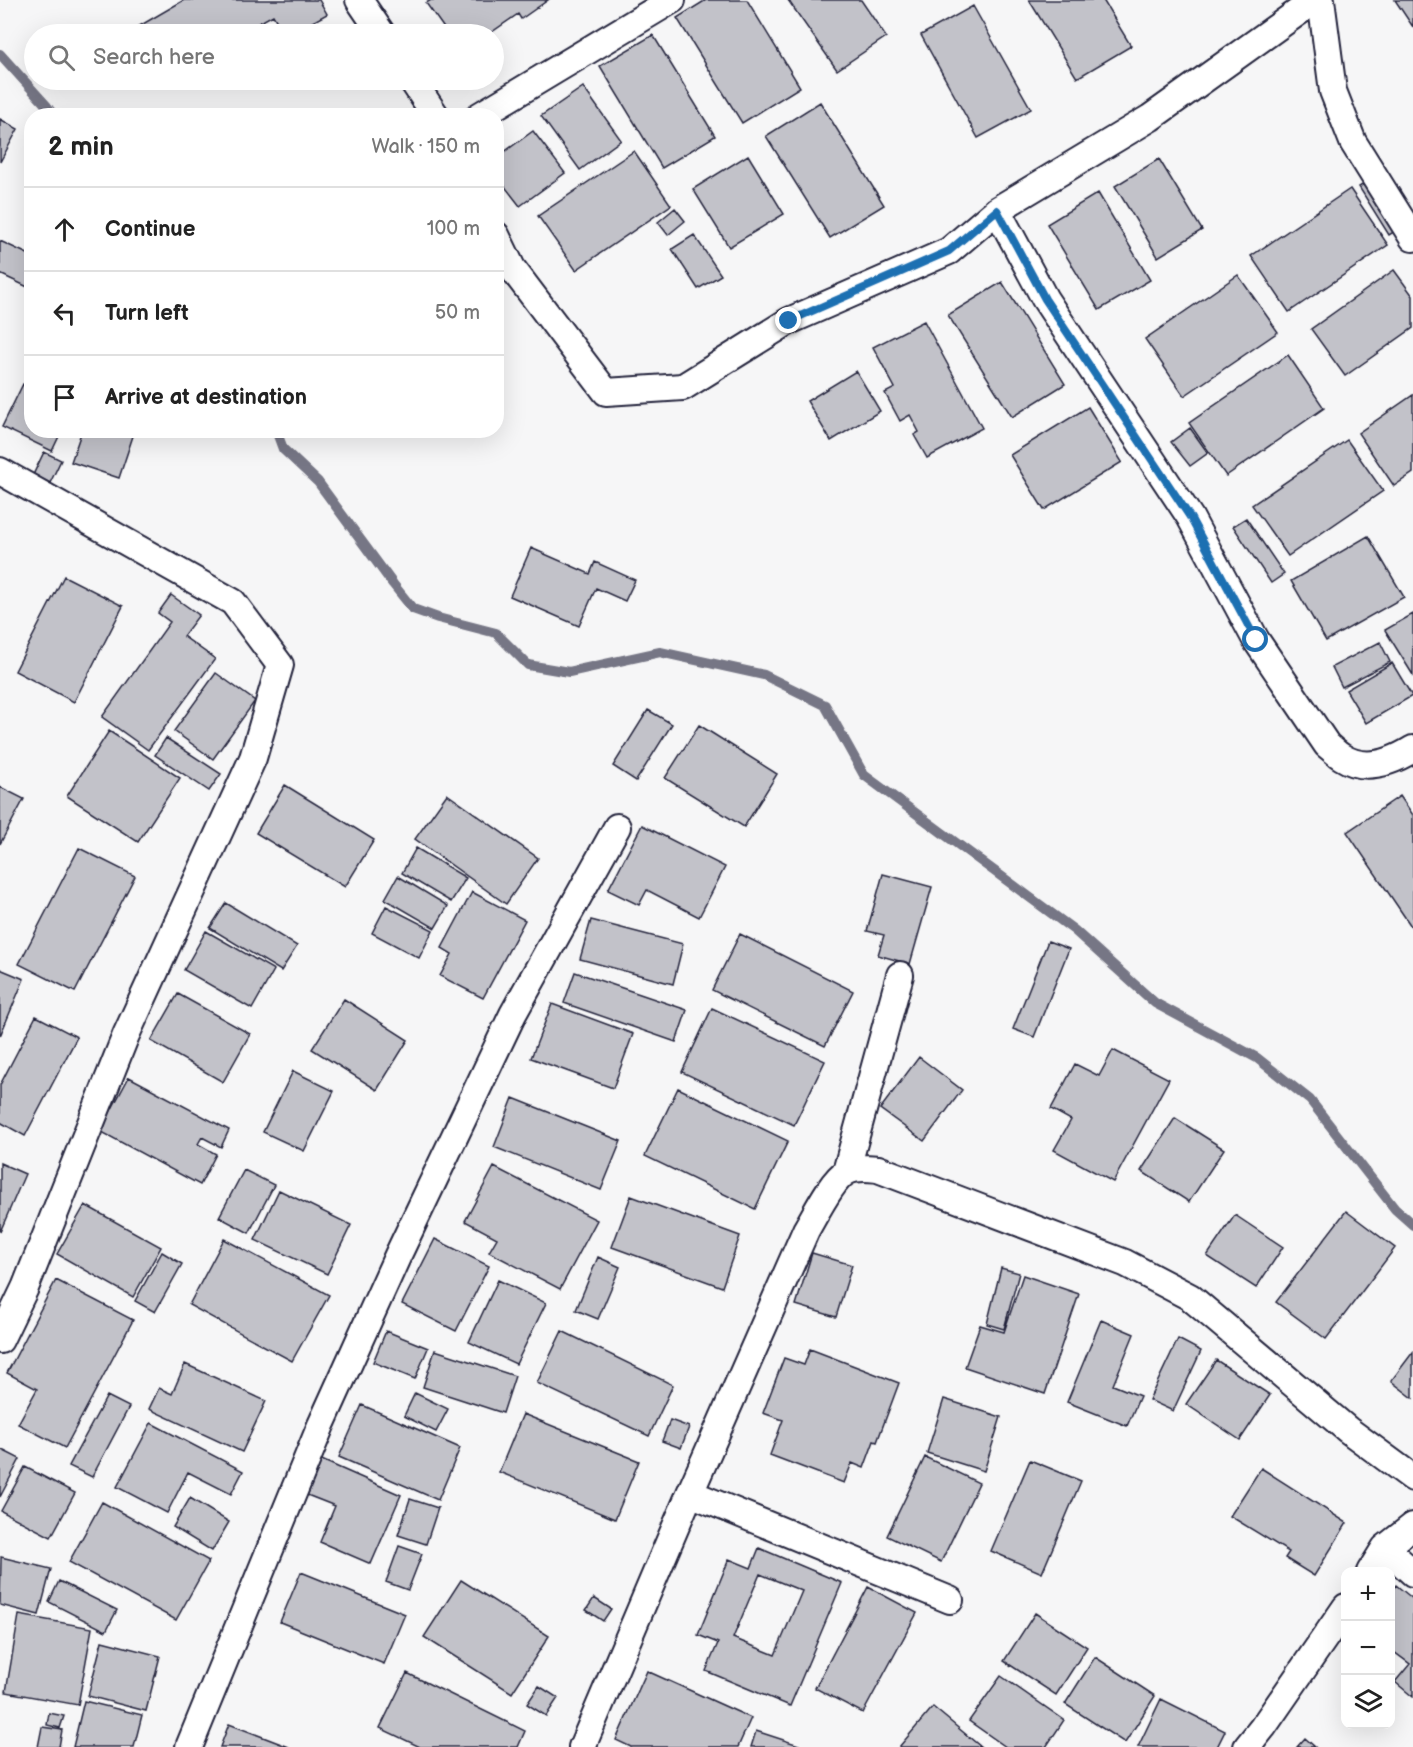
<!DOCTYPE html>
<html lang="en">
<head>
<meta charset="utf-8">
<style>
  :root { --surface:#fff; --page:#f2f2f2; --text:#222; --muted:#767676; --line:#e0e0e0 }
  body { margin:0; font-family:"Balsamiq Sans",sans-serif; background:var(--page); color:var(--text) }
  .controls { position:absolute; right:18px; bottom:18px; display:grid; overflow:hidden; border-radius:12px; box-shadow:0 6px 24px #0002 }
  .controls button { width:54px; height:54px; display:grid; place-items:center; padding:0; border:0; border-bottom:2px solid var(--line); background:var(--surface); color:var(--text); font:30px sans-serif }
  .stop { position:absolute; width:18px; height:18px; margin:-14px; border:4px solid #1f6fb2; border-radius:50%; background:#fff }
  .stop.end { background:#1f6fb2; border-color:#fff; box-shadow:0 2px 6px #0008 }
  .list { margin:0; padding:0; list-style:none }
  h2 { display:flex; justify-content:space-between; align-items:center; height:78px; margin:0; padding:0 24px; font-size:26px }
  h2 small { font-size:20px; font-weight:400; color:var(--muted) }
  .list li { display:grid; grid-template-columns:39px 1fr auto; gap:18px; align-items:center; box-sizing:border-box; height:84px; padding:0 24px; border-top:2px solid var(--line) }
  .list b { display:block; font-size:22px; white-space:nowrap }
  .list em { font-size:20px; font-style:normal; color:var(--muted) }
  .icon { flex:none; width:33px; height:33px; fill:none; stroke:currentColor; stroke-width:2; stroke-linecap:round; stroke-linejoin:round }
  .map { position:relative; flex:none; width:1413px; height:1747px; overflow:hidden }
  .search { position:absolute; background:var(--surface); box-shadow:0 6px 24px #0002; left:24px; top:24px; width:480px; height:66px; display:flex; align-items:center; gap:15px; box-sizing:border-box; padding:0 21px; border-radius:33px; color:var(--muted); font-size:22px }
  .panel { position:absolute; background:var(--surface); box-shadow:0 6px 24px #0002; left:24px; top:108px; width:480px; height:330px; border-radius:24px }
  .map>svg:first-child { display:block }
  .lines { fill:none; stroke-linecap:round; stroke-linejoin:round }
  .stream { stroke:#767685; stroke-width:10 }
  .building { fill:#c2c2c9; stroke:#22223b; stroke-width:1.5; fill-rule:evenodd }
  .minor-casing { stroke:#22223b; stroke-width:30 }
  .minor { stroke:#fff; stroke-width:26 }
  .route { stroke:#1f6fb2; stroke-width:8 }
</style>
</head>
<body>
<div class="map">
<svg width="1413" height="1747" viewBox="0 0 1413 1747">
  <rect width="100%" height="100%" fill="#f6f6f7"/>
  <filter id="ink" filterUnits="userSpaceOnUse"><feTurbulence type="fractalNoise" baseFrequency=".0167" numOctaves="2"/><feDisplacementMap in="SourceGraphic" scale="12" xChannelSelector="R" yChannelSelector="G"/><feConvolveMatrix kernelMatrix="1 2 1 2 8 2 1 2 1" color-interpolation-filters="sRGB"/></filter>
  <g filter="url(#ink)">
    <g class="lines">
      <path class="stream" d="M0,54L46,105L54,116
        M276,430L283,449L318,482L393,584L413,609L438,618L496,633L528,665L569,672L660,652L764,675L825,705L864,775L1074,930L1155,1003L1257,1058L1310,1100L1395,1209L1413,1225"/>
    </g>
    <path class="building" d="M184,0H319L327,14L291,34H284L273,15L239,34H140L136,28Z
      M431,0H548L521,19L518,14L489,34H448L426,3Z
      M706,0H747L800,87L742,123L677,18Z
      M788,0H861L886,37L837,70Z
      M1029,0H1103L1131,46L1077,78Z
      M1395,0H1413V27Z
      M973,6L1031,109L978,138L921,35Z
      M653,35L715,136L662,168L600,66Z
      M583,87L621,140L580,170L541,116Z
      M820,102L884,205L830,238L766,136Z
      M0,119L18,129L0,162Z
      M533,131L565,173L520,206L496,175V158Z
      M634,151L671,205L576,270L538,216Z
      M748,155L784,214L729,247L693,189Z
      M1159,159L1202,230L1158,257L1115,186Z
      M1373,178L1403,226L1389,235L1359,187Z
      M1350,189L1388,245L1289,312L1251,256Z
      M1098,193L1150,280L1099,310L1047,224Z
      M675,208L685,221L668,235L658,222Z
      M694,235L721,275L698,289L672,249Z
      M0,241L32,256V289L0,274Z
      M1394,270L1413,296V328L1345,376L1311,329Z
      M1238,275L1278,332L1184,396L1145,339Z
      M1002,282L1065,384L1012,417L948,315Z
      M924,321L982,428L927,458L914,435L919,432L910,415L900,421L885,393L895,388L873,347Z
      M1288,355L1324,408L1226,476L1189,423Z
      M856,371L880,411L831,441L807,401Z
      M23,384L32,388V430H62L52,451L2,427Z
      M1413,395V473L1394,486L1358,433Z
      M1088,407L1122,462L1044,510L1010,455Z
      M1190,428L1208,453L1190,466L1171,442Z
      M82,430H135L119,478L71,462Z
      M1347,440L1383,491L1288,556L1252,505Z
      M44,452L61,460L50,483L33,475Z
      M1246,518L1284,574L1271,583L1233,526Z
      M1368,536L1404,597L1326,641L1291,581Z
      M531,548L590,574L595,562L635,580L625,601L596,588L579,626L510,596Z
      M64,576L123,606L74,702L15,671Z
      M171,595L199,615L183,636L215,659L148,750L102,717L170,622L158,613Z
      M1413,614V675L1385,630Z
      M1380,642L1390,662L1342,687L1332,667Z
      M1392,663L1412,696L1366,723L1346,690Z
      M216,673L255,701L213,759L174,731Z
      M648,710L672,724L636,781L613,766Z
      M699,725L777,774L744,827L665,778Z
      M109,731L180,778L138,842L67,796Z
      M166,738L221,774L209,791L155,755Z
      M285,785L374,840L345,887L256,833Z
      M0,787L24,799L0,844Z
      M447,794L538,858L506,904L415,839Z
      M1400,796L1413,815V929L1347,832Z
      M642,825L725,867L699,917L647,890L639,905L608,890Z
      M79,848L135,876L75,992L19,964Z
      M416,848L466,878L451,902L402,873Z
      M883,874L932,887L910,964L878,955L884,935L867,931Z
      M398,876L448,906L435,928L385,899Z
      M472,892L525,920L483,998L440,976L452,954L442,948Z
      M226,903L297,946L281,971L210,928Z
      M386,906L433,930L419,958L372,933Z
      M591,920L683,944L673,984L580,959Z
      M206,931L274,970L252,1009L184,970Z
      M740,934L853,991L825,1046L712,990Z
      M1048,941L1069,949L1034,1037L1013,1029Z
      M0,969L24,979L0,1036Z
      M575,972L687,1010L676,1042L564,1003Z
      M178,994L250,1034L223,1082L151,1041Z
      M344,999L408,1040L377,1090L312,1049Z
      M552,1004L633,1034L613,1088L531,1058Z
      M712,1008L825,1061L794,1125L682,1072Z
      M36,1016L77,1037L25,1136L0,1122V1085Z
      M1113,1050L1169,1079L1113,1182L1054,1150L1071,1120L1051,1109L1075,1064L1099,1076Z
      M919,1057L962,1090L924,1141L880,1109Z
      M293,1071L334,1091L304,1151L263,1132Z
      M129,1077L229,1130L221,1147L202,1137L198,1144L216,1154L200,1185L100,1131Z
      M678,1088L788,1141L755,1209L645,1156Z
      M513,1098L621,1141L601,1190L494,1147Z
      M1175,1118L1224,1149L1189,1202L1141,1171Z
      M0,1163L25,1174L0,1232Z
      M494,1167L597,1220L560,1289L489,1252L497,1238L465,1221Z
      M244,1170L274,1185L249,1233L219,1217Z
      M279,1190L351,1225L327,1274L255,1240Z
      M631,1196L740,1236L722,1287L612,1247Z
      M85,1205L161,1247L133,1297L57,1254Z
      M1346,1211L1395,1248L1326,1339L1276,1302Z
      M1235,1215L1283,1247L1256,1288L1207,1256Z
      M224,1239L329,1295L292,1361L189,1305Z
      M435,1239L489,1266L456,1331L402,1304Z
      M162,1252L182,1264L155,1312L135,1301Z
      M812,1253L852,1265L836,1317L796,1305Z
      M598,1257L620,1267L598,1319L576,1310Z
      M1001,1268L1019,1273L1004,1329L987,1324Z
      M1023,1275L1079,1294L1045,1394L965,1367L980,1325L1004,1332Z
      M56,1280L133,1320L65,1448L18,1424L37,1389L7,1373Z
      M498,1280L546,1303L516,1364L469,1342Z
      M1101,1320L1134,1334L1113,1385L1140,1396L1127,1426L1067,1402Z
      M386,1331L428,1348L415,1379L373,1362Z
      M562,1331L673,1385L649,1436L537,1383Z
      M1178,1339L1201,1351L1173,1411L1149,1400Z
      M810,1349L899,1383L877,1442L874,1441L864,1468L852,1463L844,1483L770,1455L783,1420L763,1413L784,1358L804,1365Z
      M435,1350L515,1376L503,1413L423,1387Z
      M1413,1352V1398L1391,1381Z
      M1216,1360L1270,1395L1240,1440L1186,1404Z
      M185,1364L266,1401L242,1452L149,1409L159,1388L172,1394Z
      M415,1393L448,1409L436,1432L404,1416Z
      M107,1396L129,1407L92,1477L69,1466Z
      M944,1399L1001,1417L984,1471L927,1453Z
      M362,1405L460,1448L438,1500L339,1457Z
      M523,1414L639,1461L615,1519L499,1472Z
      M670,1420L689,1427L681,1448L662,1441Z
      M151,1423L243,1471L231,1494L188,1472L167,1513L117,1487Z
      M0,1449L20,1459L0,1497Z
      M925,1457L979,1483L941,1562L887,1536Z
      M317,1458L401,1495L371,1564L320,1542L335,1506L302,1493Z
      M1030,1460L1081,1481L1042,1573L991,1551Z
      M25,1467L75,1493L51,1537L1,1511Z
      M1261,1468L1347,1523L1314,1576L1285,1558L1289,1552L1230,1516Z
      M190,1498L229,1522L212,1551L173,1527Z
      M410,1499L438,1508L426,1544L398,1535Z
      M102,1502L209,1561L176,1620L69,1562Z
      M399,1546L422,1554L408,1590L386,1582Z
      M759,1548L842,1583L790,1706L706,1671L718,1643L698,1635L729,1559L751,1568ZM760,1574L802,1591L775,1655L733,1638Z
      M1,1557L51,1569L39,1615L0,1605Z
      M301,1572L405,1614L384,1664L280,1622Z
      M461,1580L549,1636L512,1693L424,1637Z
      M59,1581L117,1610L106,1631L49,1602Z
      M1396,1585L1413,1599V1697L1395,1682L1410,1664L1390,1649V1592Z
      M868,1587L917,1613L863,1713L815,1688Z
      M594,1598L611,1609L603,1621L586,1610Z
      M1035,1613L1087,1647L1056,1695L1004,1661Z
      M19,1615L92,1628L78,1705L6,1692Z
      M102,1641L160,1656L146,1711L88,1696Z
      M1095,1657L1155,1696L1125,1743L1065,1704Z
      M647,1671L751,1718L738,1747H631L616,1740Z
      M407,1673L525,1731L518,1747H420L380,1728Z
      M1001,1676L1064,1720L1046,1747H1006L969,1721Z
      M539,1686L558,1698L546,1716L527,1704Z
      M1161,1699L1225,1731L1217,1747H1138Z
      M84,1701L142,1715L134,1747H73Z
      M933,1707L981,1747H899Z
      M49,1713L64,1716L60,1728L47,1725Z
      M229,1724L289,1747H220Z
      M42,1727L62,1730L59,1747H38Z
      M756,1731L799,1745V1747H751Z
      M1305,1738L1315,1747H1297Z"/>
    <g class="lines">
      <g class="minor-casing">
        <path id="minor" d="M359,0L382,34
          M1321,0L1333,91L1353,142L1413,238
          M412,80L436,116
          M479,116L672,0
          M997,210L1045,299L1190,517L1256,640L1327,745C1332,749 1337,754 1342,757C1365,772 1392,762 1413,749
          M496,235L512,268L606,392L683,387L789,321L949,251L997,210L1150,118L1315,0
          M0,471L233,602L280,665L253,758L126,1035L25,1288L0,1340
          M846,1172L900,975
          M690,1493L950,1600
          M1385,1548L1413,1573
          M1370,1572L1385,1548L1413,1526
          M189,1747L321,1425L398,1255L513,1014L617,827
          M582,1747L690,1493L806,1230C815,1215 832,1180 846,1172C856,1166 868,1168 878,1169L1125,1263L1190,1297L1348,1430L1413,1478
          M1247,1747L1263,1727L1346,1607"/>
      </g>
      <use href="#minor" class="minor"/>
    </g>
  </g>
  <g class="lines" filter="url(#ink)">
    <path class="route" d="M789,321L949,251L997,210L1045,299L1190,517L1256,640"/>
  </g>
</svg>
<div class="controls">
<button>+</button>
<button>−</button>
<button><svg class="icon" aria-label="layers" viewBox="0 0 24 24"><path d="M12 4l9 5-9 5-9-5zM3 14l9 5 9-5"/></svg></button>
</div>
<div class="stop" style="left:1256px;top:640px"></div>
<div class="stop end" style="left:789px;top:321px"></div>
<div class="search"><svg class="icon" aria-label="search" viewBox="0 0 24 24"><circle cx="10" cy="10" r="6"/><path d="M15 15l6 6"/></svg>Search here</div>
<section class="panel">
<h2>2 min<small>Walk · 150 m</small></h2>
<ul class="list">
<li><svg class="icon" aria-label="ahead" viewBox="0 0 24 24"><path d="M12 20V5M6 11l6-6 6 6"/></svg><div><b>Continue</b></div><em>100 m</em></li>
<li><svg class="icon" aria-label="left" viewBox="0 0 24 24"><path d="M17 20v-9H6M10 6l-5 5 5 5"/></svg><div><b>Turn left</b></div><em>50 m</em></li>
<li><svg class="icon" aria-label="arrive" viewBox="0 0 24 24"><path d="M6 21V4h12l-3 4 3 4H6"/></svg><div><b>Arrive at destination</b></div></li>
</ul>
</section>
</div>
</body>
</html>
